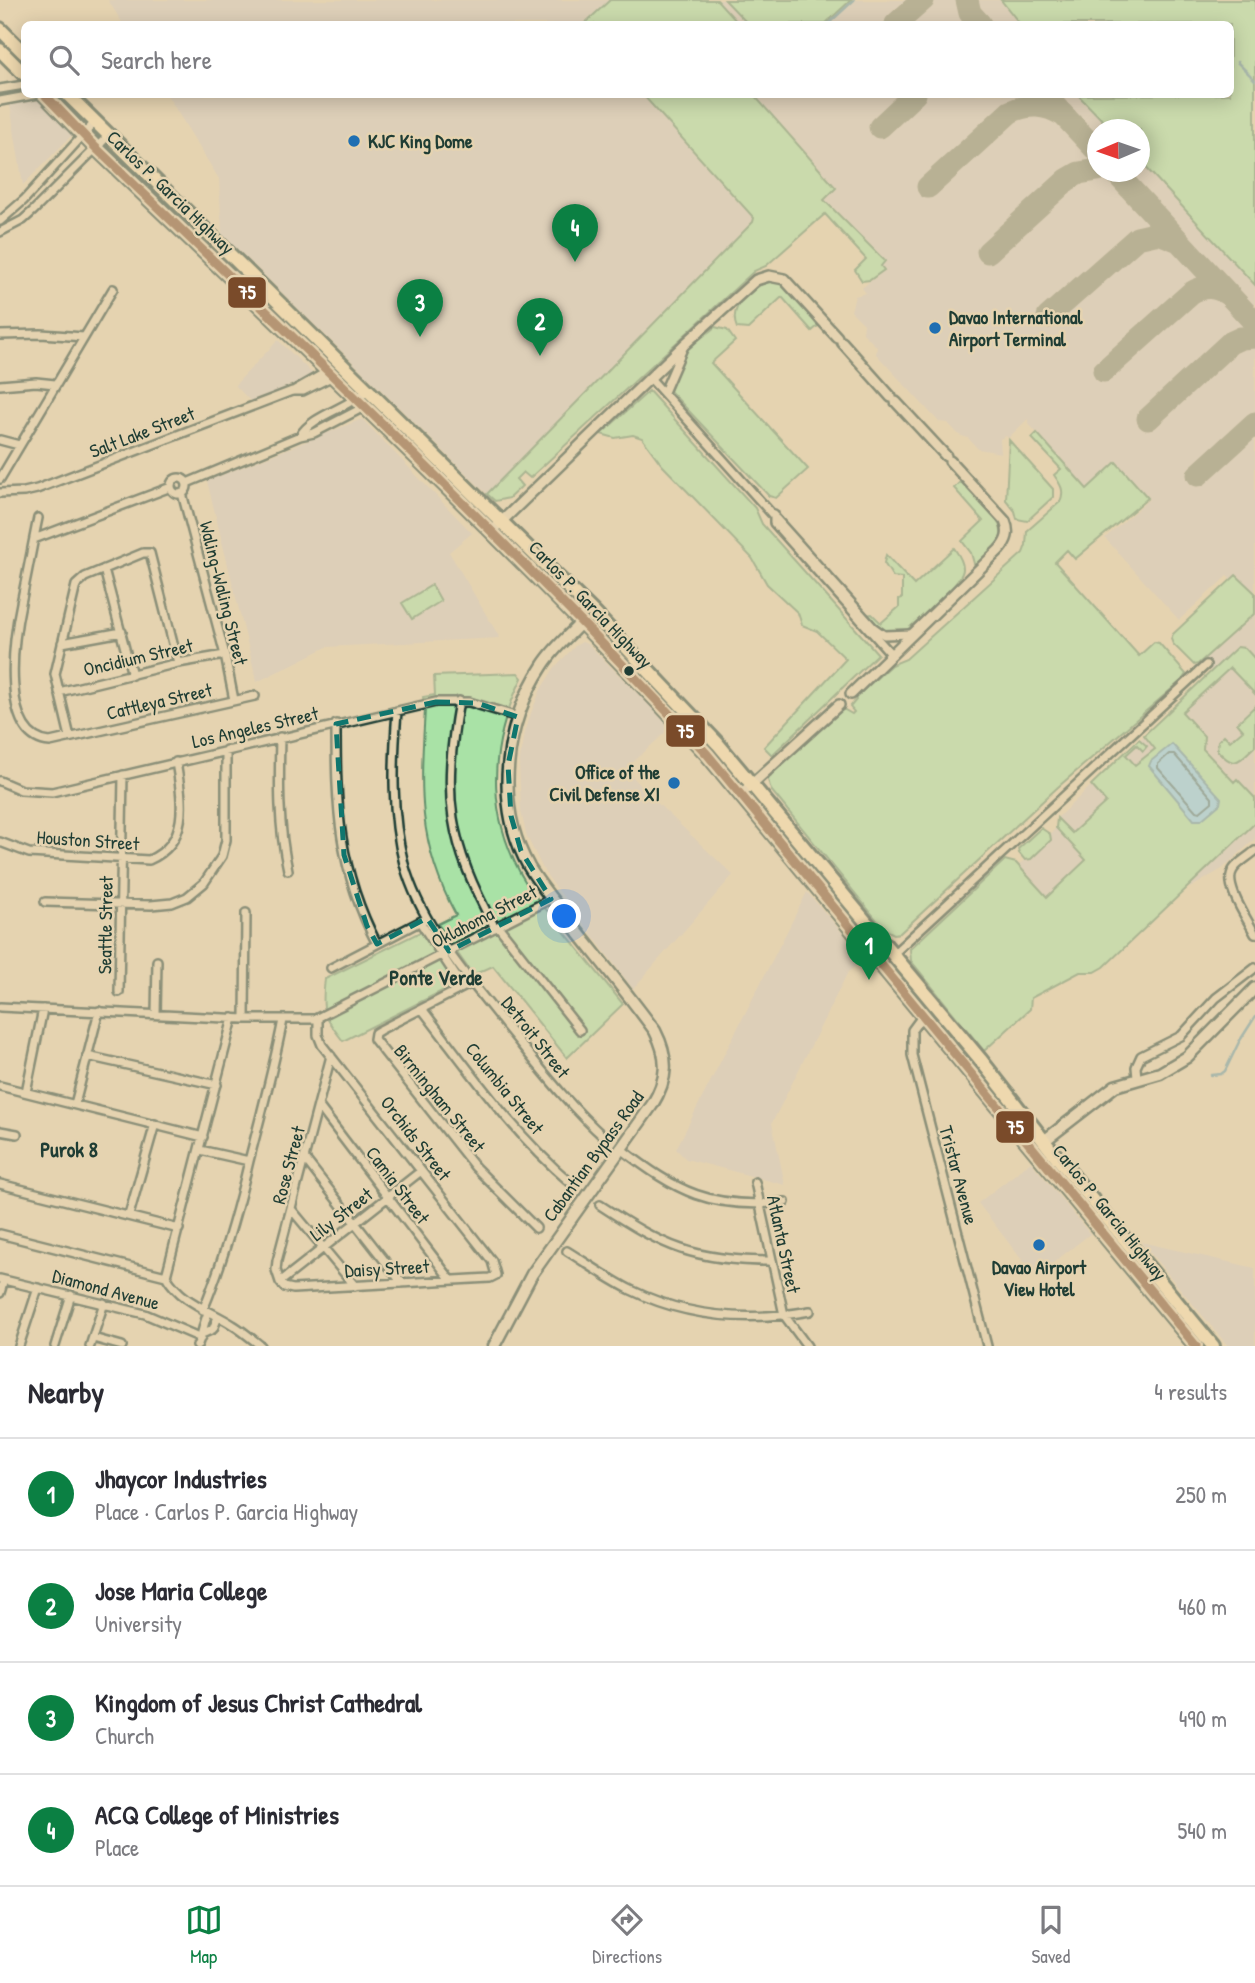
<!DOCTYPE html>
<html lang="en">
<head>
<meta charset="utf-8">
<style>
  :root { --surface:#fff; --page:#f7f7f7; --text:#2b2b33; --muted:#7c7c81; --line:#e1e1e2; --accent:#0b8043 }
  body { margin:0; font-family:"Patrick Hand",sans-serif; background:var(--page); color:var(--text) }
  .compass { position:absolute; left:1087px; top:119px; width:63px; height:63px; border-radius:50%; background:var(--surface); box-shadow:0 4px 18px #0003; rotate:268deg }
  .you { position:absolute; left:565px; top:917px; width:24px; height:24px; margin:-18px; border:5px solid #fff; border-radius:50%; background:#1a73e8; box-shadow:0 0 0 10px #1a73e833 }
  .badge { display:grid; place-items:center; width:46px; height:46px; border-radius:50%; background:var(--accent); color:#fff; font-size:23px; font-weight:700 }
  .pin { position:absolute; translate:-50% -58px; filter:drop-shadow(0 2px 4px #0008) }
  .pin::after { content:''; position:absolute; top:37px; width:24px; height:21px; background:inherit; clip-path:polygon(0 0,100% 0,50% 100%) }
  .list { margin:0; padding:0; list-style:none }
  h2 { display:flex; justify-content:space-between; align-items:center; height:91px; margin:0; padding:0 28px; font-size:30px }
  h2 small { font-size:23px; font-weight:400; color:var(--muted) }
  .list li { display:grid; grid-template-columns:46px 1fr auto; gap:21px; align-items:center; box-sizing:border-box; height:112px; padding:0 28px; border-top:2px solid var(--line) }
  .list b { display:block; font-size:26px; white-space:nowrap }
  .list p { margin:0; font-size:23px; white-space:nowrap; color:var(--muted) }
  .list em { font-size:23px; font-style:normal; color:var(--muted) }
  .icon { flex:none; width:38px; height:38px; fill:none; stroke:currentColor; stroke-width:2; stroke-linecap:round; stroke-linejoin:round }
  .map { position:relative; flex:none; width:1255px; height:1346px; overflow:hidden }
  .search { position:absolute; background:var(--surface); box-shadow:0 4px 18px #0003; left:21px; right:21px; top:21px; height:77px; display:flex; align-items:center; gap:18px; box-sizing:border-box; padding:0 24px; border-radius:10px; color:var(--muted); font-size:26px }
  .sheet { height:539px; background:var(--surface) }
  nav { display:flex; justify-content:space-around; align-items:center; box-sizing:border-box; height:98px; border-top:2px solid var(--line); background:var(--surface); font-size:19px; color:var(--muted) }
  nav a { display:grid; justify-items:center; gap:4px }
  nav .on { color:var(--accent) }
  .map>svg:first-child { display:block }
  .built { fill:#d3cac0; fill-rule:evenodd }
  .green { fill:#a9e2a6; stroke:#64906d; stroke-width:2 }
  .water { fill:#8bcfed; stroke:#6095a3; stroke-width:2 }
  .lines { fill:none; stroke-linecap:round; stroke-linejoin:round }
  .shore { stroke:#4a777e; stroke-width:2 }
  .stream { stroke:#6095a3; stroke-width:2.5 }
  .taxiway { stroke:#828872; stroke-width:23 }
  .minor-casing { stroke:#1f3d34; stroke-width:12 }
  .tertiary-casing { stroke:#1f3d34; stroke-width:14 }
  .secondary-casing { stroke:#1f3d34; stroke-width:15 }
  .trunk-casing { stroke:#1f3d34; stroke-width:18 }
  .minor { stroke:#e5d3b0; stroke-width:7 }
  .tertiary { stroke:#e5d3b0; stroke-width:9 }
  .secondary { stroke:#e5d3b0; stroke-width:10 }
  .trunk { stroke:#f8deab; stroke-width:12 }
  .bus-1-casing { stroke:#e5d3b0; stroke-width:14 }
  .bus-1 { stroke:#7a4b2a; stroke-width:9 }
  .marked { fill:none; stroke:#0f766e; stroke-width:5; stroke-dasharray:14 9; stroke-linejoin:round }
  .poi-dot { fill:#1f6fb2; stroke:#e5d3b0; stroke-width:2.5 }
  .bus-dot { fill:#1f3d34; stroke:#e5d3b0; stroke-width:2.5 }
  .labels { text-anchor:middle; stroke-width:5; stroke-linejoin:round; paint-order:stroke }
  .poi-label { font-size:19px; font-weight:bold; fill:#1f3d34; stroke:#e5d3b0; text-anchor:start }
  .street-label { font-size:19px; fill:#1f3d34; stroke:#e5d3b0 }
  .neighbourhood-label { font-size:21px; font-weight:bold; fill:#1f3d34; stroke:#e5d3b0 }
  .line-badge { stroke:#e5d3b0; stroke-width:2.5 }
  .badge-label { font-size:19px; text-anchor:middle; font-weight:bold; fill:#fff }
</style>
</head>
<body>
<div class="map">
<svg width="1255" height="1346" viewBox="0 0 1255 1346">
  <rect width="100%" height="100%" fill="#e5d3b0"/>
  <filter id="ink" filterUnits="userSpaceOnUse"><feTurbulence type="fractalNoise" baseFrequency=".0143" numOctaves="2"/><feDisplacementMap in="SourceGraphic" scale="14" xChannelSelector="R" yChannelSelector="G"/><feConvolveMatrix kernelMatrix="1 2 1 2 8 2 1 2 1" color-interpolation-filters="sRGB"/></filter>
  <g filter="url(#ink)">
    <path class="built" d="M108,0H1255V603L1227,576L1179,620L1105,538L1149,499L1117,462L1087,489L1028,423V419L1008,438L1006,436L1000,439L1001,453L978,449L968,438L959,435L948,423L939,422L876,354L877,347L863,333L864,324L851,311L855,296L866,293L862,288L884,270L881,266L885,261L820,196L755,218L753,222L487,494L222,234L219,179L167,95L1230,94V24H123ZM1098,130H1140V172H1098Z
      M39,100L73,134L23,185L10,105Z
      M278,340L314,375L251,402L235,385Z
      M362,419L472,533L449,552L500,638L327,647L257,682L207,481Z
      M1255,613V839L1222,869L1190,888L1106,802L1067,839L1086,860L1047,897L1018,866L1056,828L1057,818L1211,672L1202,661Z
      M582,642L589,645L671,727L626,769L651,797L733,875L633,989L545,873L527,837L521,812L519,766L523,739L531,713L541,689L555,667L575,646Z
      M807,892L865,959L848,972L772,1123L785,1185L686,1159L676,1149Z
      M1031,1162L1090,1234L1035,1277L978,1203Z
      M1141,1242L1255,1268V1346H1228Z"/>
    <path class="green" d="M610,0H717L739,24H584Z
      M725,0H851L825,24H748Z
      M1001,0H1255V285L1140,161V130L1111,129L1078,95L1230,94V24H1020Z
      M643,95H754L836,188L824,200L885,261L881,266L884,270L870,280L862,281L855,270L866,259L825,214L766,266L754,271L530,478L523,472L516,479L522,486L509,498L495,501L487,494L753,222L754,218Z
      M774,281C789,284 807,313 818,326L812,331L782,297L748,329L737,328C727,306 754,283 774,281Z
      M715,327L727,330L735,341L711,363L808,469L776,498L769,496L670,391L686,350Z
      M649,391L755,508L762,524L878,654L772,755L764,747L846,659L817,631L802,625L798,613L767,584L752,558L662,465L642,438L633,435L615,438L601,434Z
      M1037,433L1087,489L1116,462L1148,498L1075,559L1067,550L1055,562L1139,656L1154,642L1159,643L1186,674L1182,680L1058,787L900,933L894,934L884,929L771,790L768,780L773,772L843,709L852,714L854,712L850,707L856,700L855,698L891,665L906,659L1023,553L1026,545L1027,531L1060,502C1065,491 1061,485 1054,475L1061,469L1032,438Z
      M1009,440L1053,489V497L1027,521L1017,519L1015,511L1006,500Z
      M962,480C975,494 1011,524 999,543C994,552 983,560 975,567L971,553L962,541L983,521L954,488Z
      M954,548C958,554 963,560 963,568C964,583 920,617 908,629L898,632L881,630L866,615L872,614L881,623L899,607V599L902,598V578L893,577L884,563L886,555L914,585Z
      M1236,575L1255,593V613L1198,664L1194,665L1173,644L1171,639L1173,634Z
      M432,585L441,601L412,619L402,603Z
      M1237,647L1245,648L1255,659V694L1230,668L1182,712L1204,736L1203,749L1234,782L1237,779L1255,798V823L1104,967L1095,972H1080L1031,998L1030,1009L984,1051L911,961L910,949L1005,860L1016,863L1047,897L1086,860L1056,828L1057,818L1072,833L1106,802L1091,785L1139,739L1147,746L1143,751L1137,745L1126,755L1135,765L1155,749L1144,735Z
      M518,673L522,678C486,750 486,823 531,891L623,1004L567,1058L493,966L473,975L458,954L442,962L456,984L343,1041C323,1015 321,1012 325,979L422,931L435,951L451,943L438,924L456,915C417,843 420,789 425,710L423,697L435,695L434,676Z
      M1255,706V746C1238,762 1235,770 1217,750L1218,741L1224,735L1230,741L1243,730L1237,723Z
      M1041,828L1050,834L1051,840L1031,859L1025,860L1019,853L1018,849Z"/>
    <path class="water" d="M1172,744L1221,798L1220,804L1201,820H1194L1149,766L1151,761Z"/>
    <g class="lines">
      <path class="shore" d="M1169,754H1174L1212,798V802L1200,812L1196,811L1158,768V764Z"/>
      <path class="stream" d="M828,24L854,0
        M1237,62L1255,80
        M1211,1075L1221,1074L1225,1071L1239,1042L1255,1017"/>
      <path class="taxiway" d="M967,0L970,13L980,24
        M896,24L923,0
        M1054,105L1098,152
        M880,127L915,94
        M1115,172L1255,323
        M928,187L1010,112C1029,103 1045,104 1063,115
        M988,252L1067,180L1079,173L1098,170
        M1048,317L1137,238L1159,233L1179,241
        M1104,371L1191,293C1204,285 1216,286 1229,295
        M1148,419L1230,343L1241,338L1255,337
        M1198,475L1255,423"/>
      <g class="minor-casing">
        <path id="minor" d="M0,89L24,85
          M0,101L38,94
          M0,221L24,200L95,122
          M0,232L23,220L33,211L108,136
          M0,335L41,334L84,337
          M650,378L873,627L884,635L911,634
          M0,385L36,382L55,384
          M293,391L328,371
          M664,392L683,348
          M300,436C312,415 349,408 367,390
          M0,440L19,445
          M171 486a8 8 0 1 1 16 0a8 8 0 1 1-16 0Z
          M0,479L113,289
          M187,483L300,436L314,433L366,406
          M0,493L24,492L37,489L292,391H303L333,376
          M182,493L225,655L234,700
          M774,514V523L892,655
          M38,518C32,547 27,575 21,603C13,641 0,738 50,742L255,696
          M34,539L171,487
          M104,569L132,675
          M62,643L122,632
          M59,692L178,663L225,655
          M459,701C442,796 448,842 495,928
          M397,711C393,762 391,814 404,864C421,926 468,977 506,1026C538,1065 567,1104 605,1138
          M336,724C336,807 338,869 377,944
          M70,737L55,674L76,585L85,577L143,553H150L178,663
          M280,737C279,782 278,826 288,870
          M0,781L21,790L52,792L436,702H469L518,717
          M0,842L29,853L149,860C191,842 182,799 176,762
          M1255,851C1248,857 1237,863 1233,870C1223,885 1248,920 1255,934
          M45,902L151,905L172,903L187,897L204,883L222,856L226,840V750
          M420,922L463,987
          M498,926L580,1030
          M892,955L1206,665
          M331,968L427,918
          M472,983L380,1030L375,1033L374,1039L475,1167L536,1228
          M119,992L123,775
          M0,1007L245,1019H315L551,899
          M422,1009C468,1068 512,1133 571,1183
          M156,1014L157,961
          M923,1015L912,1030V1055L987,1346
          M233,1018L166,1276C182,1303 208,1309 233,1325C243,1331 252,1339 261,1346
          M245,1019L246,913
          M87,1056L217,1085
          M1137,1078L1136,1067L1141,1056L1181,1036L1216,998L1255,968
          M0,1086L203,1137
          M26,1092L43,1009
          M75,1104L99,1011
          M320,1108L451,1280
          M0,1131L17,1134
          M620,1148C677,1192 711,1210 785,1202
          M200,1150L249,1161
          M305,1159L402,1283
          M755,1182L784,1315L807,1346
          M0,1184L179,1229
          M600,1205C664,1247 694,1261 772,1261
          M292,1210L355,1286
          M129,1215L155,1124
          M0,1234L166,1276
          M567,1251C588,1264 609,1279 631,1290C688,1318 748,1322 810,1311
          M0,1279L145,1314L201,1338
          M280,1282L284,1287L293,1289L490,1278L496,1275L492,1261L322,1045L318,1035V1018
          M280,1282L276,1270L277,1261L331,1056
          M280,1282L421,1171
          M0,1293L4,1280
          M203,1310C223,1262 237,1212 249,1161C261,1114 274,1067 283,1020
          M204,1333L213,1329L218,1317
          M93,1338L122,1346
          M19,1346L38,1288
          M55,1346L71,1295
          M90,1346L104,1303
          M197,1346C203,1334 203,1324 208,1313"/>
      </g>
      <g class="tertiary-casing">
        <path id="tertiary" d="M842,342L891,397
          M896,402L946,456
          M498,525L686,343L756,280L769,276L784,279L837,337
          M851,694L999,550C1007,541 1010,533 1005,521L950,461
          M741,794L839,705"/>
      </g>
      <g class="secondary-casing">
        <path id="secondary" d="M1044,1141L1115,1086L1160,1073L1187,1057L1255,988
          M494,1346L532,1274L652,1105C668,1079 669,1058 655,1031C628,994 599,959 570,922C556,904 541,887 529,867C494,805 504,724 543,665C553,649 568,636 582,622"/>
      </g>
      <g class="trunk-casing">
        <path id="trunk" d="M0,29L24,53
          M0,50L24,74
          M44,94L96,148C303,347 512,544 707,754L1196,1346
          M67,94L593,612L718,744L980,1059L1051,1150L1213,1346"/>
      </g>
      <use href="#minor" class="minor"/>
      <use href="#tertiary" class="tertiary"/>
      <use href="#secondary" class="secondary"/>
      <use href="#trunk" class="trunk"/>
      <g class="bus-1-casing">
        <path id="bus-1" d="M44,94L96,148C303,347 512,544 707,754L1196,1346"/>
      </g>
      <use href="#bus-1" class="bus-1"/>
    </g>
  </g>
  <path d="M0 0H1255V1346H0ZM436,702L477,703L518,717L508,765L511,816L521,851L551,899L449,951L427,918L377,944L367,926L344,855L336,724Z" fill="#e5d3b0" fill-opacity=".55" fill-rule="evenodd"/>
  <path class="marked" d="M436,702L477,703L518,717L508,765L511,816L521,851L551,899L449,951L427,918L377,944L367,926L344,855L336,724Z"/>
  <g class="poi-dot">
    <circle cx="354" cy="141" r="7"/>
    <circle cx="935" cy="328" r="7"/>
    <circle cx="674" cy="783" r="7"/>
    <circle cx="1039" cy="1245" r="7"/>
  </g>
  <circle class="bus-dot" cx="629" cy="671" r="6"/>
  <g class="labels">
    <g class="poi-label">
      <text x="368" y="148">KJC King Dome</text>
      <text x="949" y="324">Davao International<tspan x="949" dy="22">Airport Terminal</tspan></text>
      <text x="660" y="779" text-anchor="end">Office of the<tspan x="660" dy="22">Civil Defense XI</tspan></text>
      <text x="1039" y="1274" text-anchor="middle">Davao Airport<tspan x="1039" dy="22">View Hotel</tspan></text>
    </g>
    <g class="street-label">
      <text transform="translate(171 192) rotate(44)" y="7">Carlos P. Garcia Highway</text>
      <text transform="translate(142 432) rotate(-21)" y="7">Salt Lake Street</text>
      <text transform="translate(224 593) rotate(76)" y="7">Waling-Waling Street</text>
      <text transform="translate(591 604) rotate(46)" y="7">Carlos P. Garcia Highway</text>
      <text transform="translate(138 657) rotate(-13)" y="7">Oncidium Street</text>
      <text transform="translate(159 701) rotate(-13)" y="7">Cattleya Street</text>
      <text transform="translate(255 727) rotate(-13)" y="7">Los Angeles Street</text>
      <text transform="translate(88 840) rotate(4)" y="7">Houston Street</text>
      <text transform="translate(484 916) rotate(-27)" y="7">Oklahoma Street</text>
      <text transform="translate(105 925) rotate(-89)" y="7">Seattle Street</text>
      <text transform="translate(536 1037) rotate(52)" y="7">Detroit Street</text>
      <text transform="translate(505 1088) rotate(51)" y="7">Columbia Street</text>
      <text transform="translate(440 1098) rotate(51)" y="7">Birmingham Street</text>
      <text transform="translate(416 1138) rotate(52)" y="7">Orchids Street</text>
      <text transform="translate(593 1156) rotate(-54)" y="7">Cabantian Bypass Road</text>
      <text transform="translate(288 1165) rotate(-75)" y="7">Rose Street</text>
      <text transform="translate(959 1175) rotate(75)" y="7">Tristar Avenue</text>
      <text transform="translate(398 1185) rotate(53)" y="7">Camia Street</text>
      <text transform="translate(1110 1212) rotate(51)" y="7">Carlos P. Garcia Highway</text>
      <text transform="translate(341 1214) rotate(-38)" y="7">Lily Street</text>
      <text transform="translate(784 1244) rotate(78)" y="7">Atlanta Street</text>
      <text transform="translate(387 1268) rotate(-3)" y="7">Daisy Street</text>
      <text transform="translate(106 1289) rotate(15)" y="7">Diamond Avenue</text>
    </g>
    <g class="neighbourhood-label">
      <text x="436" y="985">Ponte Verde</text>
      <text x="69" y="1157">Purok 8</text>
    </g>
  </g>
  <g class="line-badge">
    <rect x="227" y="276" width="40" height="33" rx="7" fill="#7a4b2a"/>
    <rect x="665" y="714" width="41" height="34" rx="7" fill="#7a4b2a"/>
    <rect x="995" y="1110" width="40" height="34" rx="7" fill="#7a4b2a"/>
  </g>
  <g class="badge-label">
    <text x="247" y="299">75</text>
    <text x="685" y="738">75</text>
    <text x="1015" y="1134">75</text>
  </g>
</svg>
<svg class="compass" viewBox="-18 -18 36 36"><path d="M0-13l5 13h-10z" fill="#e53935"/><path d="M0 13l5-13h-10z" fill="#7c7c81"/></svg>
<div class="you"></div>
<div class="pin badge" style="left:869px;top:980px">1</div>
<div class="pin badge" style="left:540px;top:356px">2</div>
<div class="pin badge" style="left:420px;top:337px">3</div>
<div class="pin badge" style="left:575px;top:262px">4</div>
<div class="search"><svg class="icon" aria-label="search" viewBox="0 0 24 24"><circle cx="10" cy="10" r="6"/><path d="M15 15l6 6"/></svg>Search here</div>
</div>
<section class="sheet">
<h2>Nearby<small>4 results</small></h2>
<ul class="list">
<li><span class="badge">1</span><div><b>Jhaycor Industries</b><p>Place · Carlos P. Garcia Highway</p></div><em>250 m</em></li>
<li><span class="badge">2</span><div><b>Jose Maria College</b><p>University</p></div><em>460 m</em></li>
<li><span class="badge">3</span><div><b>Kingdom of Jesus Christ Cathedral</b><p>Church</p></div><em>490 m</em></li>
<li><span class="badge">4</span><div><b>ACQ College of Ministries</b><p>Place</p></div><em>540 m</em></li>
</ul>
</section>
<nav>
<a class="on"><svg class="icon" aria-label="map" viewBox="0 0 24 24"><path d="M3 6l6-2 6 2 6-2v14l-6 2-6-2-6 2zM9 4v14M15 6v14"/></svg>Map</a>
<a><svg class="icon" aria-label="directions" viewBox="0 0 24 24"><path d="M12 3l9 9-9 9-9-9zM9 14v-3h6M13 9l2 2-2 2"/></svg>Directions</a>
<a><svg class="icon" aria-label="saved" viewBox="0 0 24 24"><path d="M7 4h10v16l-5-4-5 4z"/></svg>Saved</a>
</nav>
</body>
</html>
